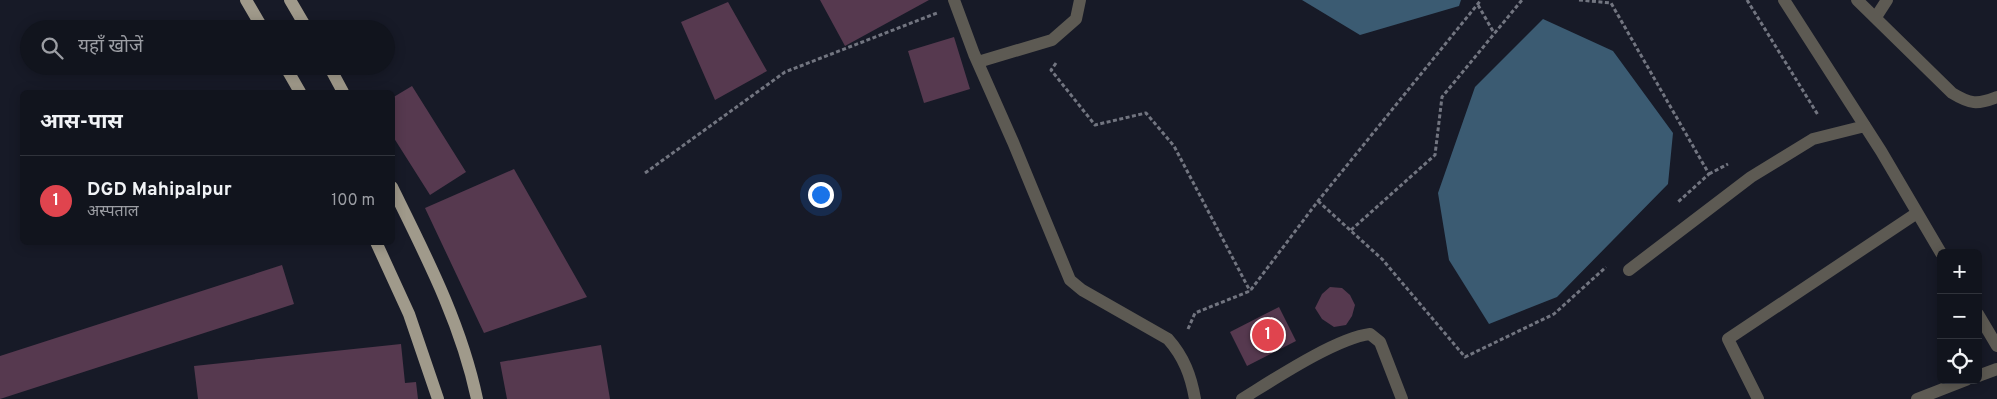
<!DOCTYPE html>
<html lang="hi">
<head>
<meta charset="utf-8">
<style>
  :root { --surface:#11141d; --page:#1a1d26; --text:#f1f3f6; --muted:#9c9ea4; --line:#30333b; --accent:#8c9099 }
  body { margin:0; font-family:Overpass,"Noto Sans Devanagari",sans-serif; background:var(--page); color:var(--text) }
  .controls { position:absolute; right:15px; bottom:15px; display:grid; overflow:hidden; border-radius:8px; box-shadow:0 2px 12px #0003 }
  .controls button { width:45px; height:45px; display:grid; place-items:center; padding:0; border:0; border-bottom:1px solid var(--line); background:var(--surface); color:var(--text); font:25px sans-serif }
  .you { position:absolute; left:820px; top:194px; width:18px; height:18px; margin:-12px; border:4px solid #fff; border-radius:50%; background:#1a73e8; box-shadow:0 0 0 8px #1a73e833 }
  .badge { display:grid; place-items:center; width:32px; height:32px; border-radius:50%; background:var(--accent); color:#fff; font-size:16px; font-weight:700 }
  .pin { position:absolute; translate:-50% -50%; border:2px solid #fff; box-shadow:0 1px 5px #0006 }
  .list { margin:0; padding:0; list-style:none }
  h2 { display:flex; justify-content:space-between; align-items:center; height:65px; margin:0; padding:0 20px; font-size:21px }
  h2 small { font-size:16px; font-weight:400; color:var(--muted) }
  .list li { display:grid; grid-template-columns:32px 1fr auto; gap:15px; align-items:center; box-sizing:border-box; height:90px; padding:0 20px; border-top:1px solid var(--line) }
  .list b { display:block; font-size:19px; white-space:nowrap }
  .list p { margin:0; font-size:16px; white-space:nowrap; color:var(--muted) }
  .list em { font-size:16px; font-style:normal; color:var(--muted) }
  .icon { flex:none; width:28px; height:28px; fill:none; stroke:currentColor; stroke-width:2; stroke-linecap:round; stroke-linejoin:round }
  .map { position:relative; flex:none; width:1997px; height:399px; overflow:hidden }
  .search { position:absolute; background:var(--surface); box-shadow:0 2px 12px #0003; left:20px; top:20px; width:375px; height:55px; display:flex; align-items:center; gap:12px; box-sizing:border-box; padding:0 18px; border-radius:28px; color:var(--muted); font-size:19px }
  .panel { position:absolute; background:var(--surface); box-shadow:0 2px 12px #0003; left:20px; top:90px; width:375px; height:155px; border-radius:8px }
  .map>svg:first-child { display:block }
  .water { fill:#3b5b72 }
  .building { fill:#56394f }
  .lines { fill:none; stroke-linecap:round; stroke-linejoin:round }
  .path { stroke:#727580; stroke-width:3; stroke-dasharray:4 2.5; stroke-linecap:butt }
  .minor { stroke:#5d5a53; stroke-width:12 }
  .major { stroke:#a09a8b; stroke-width:12 }
</style>
</head>
<body>
<div class="map">
<svg width="1997" height="399" viewBox="0 0 1997 399">
  <rect width="100%" height="100%" fill="#171a27"/>
  <path class="water" d="M1302,0H1461L1459,6L1360,35Z
    M1543,19L1613,51L1673,133L1668,184L1557,297L1489,324L1449,260L1438,193L1475,87Z"/>
  <path class="building" d="M820,0H929L845,46Z
    M728,2L767,71L715,100L681,22Z
    M954,37L970,89L924,103L908,51Z
    M412,86L466,172L430,195L392,135V98Z
    M514,169L587,297L484,333L425,208Z
    M282,265L294,304L0,399V356Z
    M1330,287L1342,288L1350,295L1355,305L1352,316L1346,325L1334,327L1322,319L1315,308L1322,294Z
    M1279,307L1296,341L1247,366L1230,332Z
    M401,344L405,383L416,382L418,399H198L194,366Z
    M601,345L610,399H507L500,362Z"/>
  <g class="lines">
    <path class="path" d="M1579,0L1611,3L1709,174L1678,202
      M1747,0L1818,115
      M1478,5L1494,33
      M1056,63L1051,70L1095,125L1146,113L1174,146L1250,291
      M645,173L785,72L937,13
      M1709,174L1728,164
      M1318,201L1382,259L1465,357L1554,314L1606,267
      M1351,230L1435,155L1442,97L1522,0
      M1188,329L1195,313L1250,291L1318,201L1481,0"/>
    <path class="minor" d="M954,0L974,54L1013,142L1070,280L1082,290L1168,339C1184,357 1191,376 1195,399
      M1784,0L1881,151L1941,253
      M1857,0L1952,93C1970,104 1977,105 1997,97
      M1876,17L1887,0
      M978,62L1052,40L1076,19L1080,0
      M1629,270L1751,177L1813,139L1865,126
      M1978,314L1997,346
      M1978,376L1997,369
      M1242,399C1273,380 1336,338 1370,334L1380,342L1402,399
      M1758,399L1728,339L1917,213
      M1917,399L1966,380"/>
    <path class="major" d="M246,0L263,29
      M290,0L307,29
      M285,66L300,92
      M329,66L343,92
      M392,187C426,256 461,323 477,399
      M376,242L409,314L438,399"/>
  </g>
</svg>
<div class="controls">
<button>+</button>
<button>−</button>
<button><svg class="icon" aria-label="locate" viewBox="0 0 24 24"><circle cx="12" cy="12" r="6"/><path d="M12 2v4M12 18v4M2 12h4M18 12h4"/></svg></button>
</div>
<div class="you"></div>
<div class="pin badge" style="left:1268px;top:335px;background:#e0444e">1</div>
<div class="search"><svg class="icon" aria-label="search" viewBox="0 0 24 24"><circle cx="10" cy="10" r="6"/><path d="M15 15l6 6"/></svg>यहाँ खोजें</div>
<section class="panel">
<h2>आस-पास<small></small></h2>
<ul class="list">
<li><span class="badge" style="background:#e0444e">1</span><div><b>DGD Mahipalpur</b><p>अस्पताल</p></div><em>100 m</em></li>
</ul>
</section>
</div>
</body>
</html>
